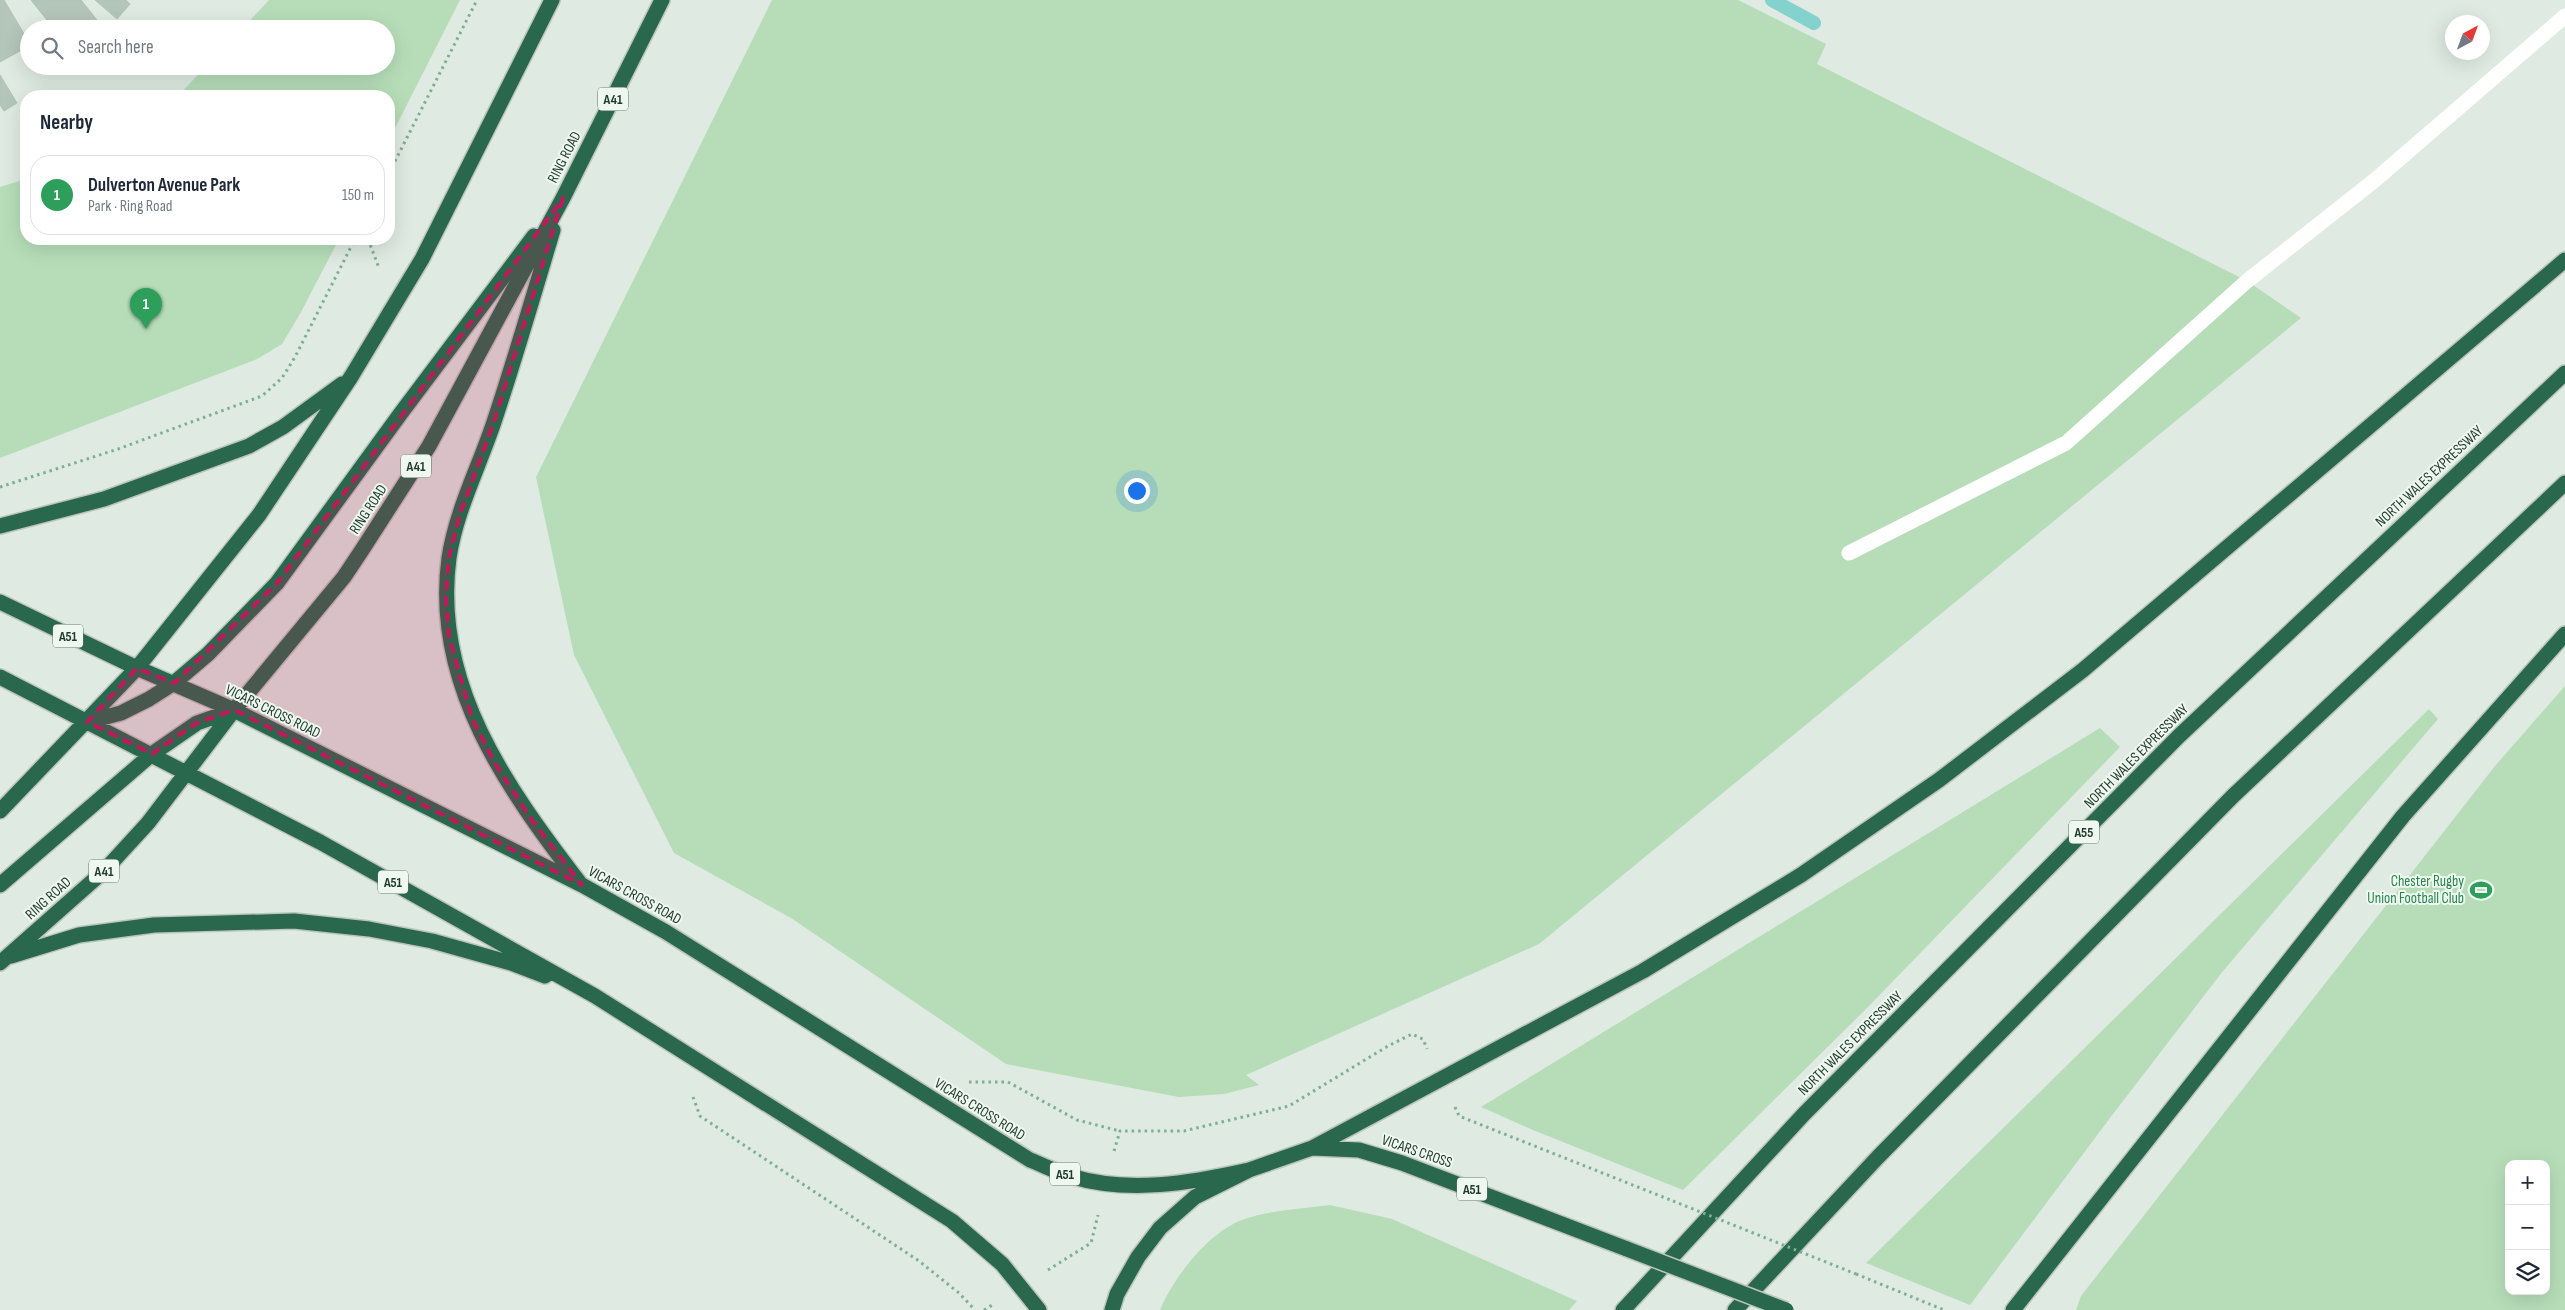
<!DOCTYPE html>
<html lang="en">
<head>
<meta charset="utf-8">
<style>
  :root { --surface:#fff; --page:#f2f2f3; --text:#1f2937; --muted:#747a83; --line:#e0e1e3; --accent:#0b8043 }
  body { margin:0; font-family:"Sofia Sans Condensed",sans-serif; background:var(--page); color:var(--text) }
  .controls { position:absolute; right:15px; bottom:15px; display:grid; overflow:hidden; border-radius:10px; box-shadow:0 5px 20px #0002 }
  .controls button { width:45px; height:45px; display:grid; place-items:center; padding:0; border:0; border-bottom:1px solid var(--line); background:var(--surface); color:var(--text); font:25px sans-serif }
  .compass { position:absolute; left:2445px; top:15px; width:45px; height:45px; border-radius:50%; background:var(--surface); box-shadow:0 5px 20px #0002; rotate:41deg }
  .you { position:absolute; left:1136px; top:490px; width:18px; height:18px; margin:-12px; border:4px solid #fff; border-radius:50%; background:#1a73e8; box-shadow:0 0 0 8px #1a73e833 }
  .badge { display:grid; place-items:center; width:32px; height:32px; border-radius:50%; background:var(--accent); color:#fff; font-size:16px; font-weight:700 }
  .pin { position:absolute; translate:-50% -41px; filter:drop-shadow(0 1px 2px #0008) }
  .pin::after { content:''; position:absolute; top:26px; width:18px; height:15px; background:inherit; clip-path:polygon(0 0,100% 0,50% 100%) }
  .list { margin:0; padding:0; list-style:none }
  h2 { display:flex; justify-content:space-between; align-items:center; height:65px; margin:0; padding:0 20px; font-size:21px }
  h2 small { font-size:16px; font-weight:400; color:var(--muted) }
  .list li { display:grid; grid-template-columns:32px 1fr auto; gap:15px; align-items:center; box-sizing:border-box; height:80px; margin:0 10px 10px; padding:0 10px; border:1px solid var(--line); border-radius:20px }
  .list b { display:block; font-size:19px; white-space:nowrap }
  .list p { margin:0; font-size:16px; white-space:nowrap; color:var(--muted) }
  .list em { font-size:16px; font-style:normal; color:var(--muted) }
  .icon { flex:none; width:28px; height:28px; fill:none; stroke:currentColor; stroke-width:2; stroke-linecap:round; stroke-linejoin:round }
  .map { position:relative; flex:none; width:2565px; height:1310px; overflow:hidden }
  .search { position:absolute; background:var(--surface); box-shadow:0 5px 20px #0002; left:20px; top:20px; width:375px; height:55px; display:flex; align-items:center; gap:12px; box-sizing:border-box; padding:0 18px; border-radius:28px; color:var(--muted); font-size:19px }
  .panel { position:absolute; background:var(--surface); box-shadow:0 5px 20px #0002; left:20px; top:90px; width:375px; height:155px; border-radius:20px }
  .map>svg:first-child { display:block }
  .green { fill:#b6ddb8; fill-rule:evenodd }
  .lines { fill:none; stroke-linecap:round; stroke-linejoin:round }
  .stream { stroke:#83d2cd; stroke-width:14 }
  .building { fill:#b4c5ba; stroke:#b1c4b8 }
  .highway-casing { stroke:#bcc4c0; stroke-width:18 }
  .path { stroke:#7daf94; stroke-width:3; stroke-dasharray:2.5 4; stroke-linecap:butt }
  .lane { stroke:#fff; stroke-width:15 }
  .highway { stroke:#2a684d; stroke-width:15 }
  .highway-bridge-casing { stroke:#bcc4c0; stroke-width:18; stroke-linecap:butt }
  .path-bridge { stroke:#7daf94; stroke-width:3; stroke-dasharray:2.5 4; stroke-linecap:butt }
  .highway-bridge { stroke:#2a684d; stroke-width:15 }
  .marked { fill:#c2185b; fill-opacity:0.2; stroke:#c2185b; stroke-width:4; stroke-dasharray:10 6; stroke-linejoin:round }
  .labels { text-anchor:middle; stroke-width:4; stroke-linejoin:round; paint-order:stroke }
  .shield { fill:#eff7f1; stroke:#5d7368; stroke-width:1 }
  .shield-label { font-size:14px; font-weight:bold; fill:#1f3b2d }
  .street-label { font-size:15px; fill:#1f3b2d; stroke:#eff7f1 }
  .leisure-label { font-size:15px; fill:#27864d; stroke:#eff7f1; text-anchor:end }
</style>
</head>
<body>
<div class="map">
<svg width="2565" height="1310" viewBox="0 0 2565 1310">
  <rect width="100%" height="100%" fill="#deeae2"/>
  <path class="green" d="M269,0H460L389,140V96H178L206,66H386V29H242Z
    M772,0H1738L1826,44L1817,64L2247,281L2301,318L1539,944L1246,1075L1259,1085L1224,1094L1179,1097L1006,1064L791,918L674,853L574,655L536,477Z
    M26,179V239H339L300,314L282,344L257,359L0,458V187Z
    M2565,686V1310H2076L2081,1296L2495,766ZM2509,1164H2546V1291H2509Z
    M2429,709L2438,719L2223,971L2113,1114L1970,1305L1866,1263Z
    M2100,728L2120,747L1867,1008L1683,1190L1533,1130L1481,1107Z
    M1330,1205L1392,1219L1577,1301L1569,1310H1160C1173,1278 1209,1232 1242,1220C1269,1210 1301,1209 1330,1205Z"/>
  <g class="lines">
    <path class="stream" d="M1772,0L1814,23"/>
  </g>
  <path class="building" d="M0,0H4L29,42V46L0,62Z
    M31,0H81L101,25L96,29H54Z
    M95,0H126L130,4L117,19Z
    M58,66H75V67L65,75Z
    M0,75L17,103L4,111L0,105Z"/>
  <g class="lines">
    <g class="highway-casing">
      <path id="highway" d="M553,230C534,294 515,359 494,422C479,467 456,511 449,558C432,684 507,788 579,882
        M0,526L104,499L249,446L283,427L342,384
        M0,602L137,668L234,710L582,885L666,932L1030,1160C1043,1165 1056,1172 1070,1176C1128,1194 1191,1183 1249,1170
        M0,677L320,842L595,996L952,1221L1002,1264L1039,1310
        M87,722L121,713L149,699L174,683L208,654L277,583L401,413L534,236
        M0,811L137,668L259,515L351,377L422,259L552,0
        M0,885L152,754L197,723L234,710
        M11,956L79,935L154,925L294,921L369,929L432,941L511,963L545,976
        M0,963L104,871L148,823L234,710L344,577L362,550L429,446L563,198L662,0
        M1312,1148L1643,971L1801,875L1939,780L2083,670L2565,260
        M1112,1310L1117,1294L1138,1257L1160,1228L1195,1197L1249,1170L1312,1148L1359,1150L1402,1163L1627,1249
        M1623,1310L1804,1114L2179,736L2565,373
        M1735,1310L1878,1157L2233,796L2565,483
        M2013,1310L2403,816L2565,634"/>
    </g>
    <path class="path" d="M389,173L477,0
      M368,239L379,268
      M0,487L118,449L262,396L282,378L295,357L355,239
      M969,1082H1008L1077,1120L1120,1131
      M693,1097L700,1116L919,1261L959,1293L975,1310
      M1455,1107L1459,1116L1673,1201
      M1114,1151L1120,1131H1184L1289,1106L1388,1046L1412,1034L1423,1039L1427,1049
      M1048,1270L1091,1243L1098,1215
      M1856,1274L1944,1310
      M984,1310L994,1304"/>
    <path class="lane" d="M1849,553L2066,443L2247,281L2375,180L2565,16"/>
    <use href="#highway" class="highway"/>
    <g class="highway-bridge-casing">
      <path id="highway-bridge" d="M1627,1249L1786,1310"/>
    </g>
    <path class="path-bridge" d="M1673,1201L1856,1274"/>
    <use href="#highway-bridge" class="highway-bridge"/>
  </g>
  <path class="marked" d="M563,198L494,422L460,515L449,557L446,597L449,636L472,718L495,763L532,820L582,885L234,710L197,723L152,754L87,722L137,668L174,683L277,583Z"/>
  <defs>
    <g id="stadium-bare" transform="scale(1.725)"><path d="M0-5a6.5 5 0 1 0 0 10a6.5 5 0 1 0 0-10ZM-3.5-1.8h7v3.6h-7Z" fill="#2e9e5b" stroke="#eff7f1" stroke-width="2.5" paint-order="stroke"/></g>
  </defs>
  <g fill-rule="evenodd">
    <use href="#stadium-bare" x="2481" y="890"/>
  </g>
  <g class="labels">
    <g class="shield">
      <rect x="598" y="87.5" width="30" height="23" rx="4"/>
      <rect x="401" y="454.5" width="30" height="23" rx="4"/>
      <rect x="53" y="624.5" width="30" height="23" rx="4"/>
      <rect x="2069" y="820.5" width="30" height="23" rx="4"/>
      <rect x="89" y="859.5" width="30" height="23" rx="4"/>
      <rect x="378" y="870.5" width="30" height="23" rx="4"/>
      <rect x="1050" y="1162.5" width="30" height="23" rx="4"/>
      <rect x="1457" y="1177.5" width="30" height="23" rx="4"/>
    </g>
    <g class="shield-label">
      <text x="613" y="104">A41</text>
      <text x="416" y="471">A41</text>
      <text x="68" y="641">A51</text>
      <text x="2084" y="837">A55</text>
      <text x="104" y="876">A41</text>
      <text x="393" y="887">A51</text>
      <text x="1065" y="1179">A51</text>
      <text x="1472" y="1194">A51</text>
    </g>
    <g class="street-label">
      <text transform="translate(564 157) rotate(-63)" y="5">RING ROAD</text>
      <text transform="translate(2429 476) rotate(-43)" y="5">NORTH WALES EXPRESSWAY</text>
      <text transform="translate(368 509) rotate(-57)" y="5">RING ROAD</text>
      <text transform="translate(273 711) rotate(26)" y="5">VICARS CROSS ROAD</text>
      <text transform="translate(2136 756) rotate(-45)" y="5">NORTH WALES EXPRESSWAY</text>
      <text transform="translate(635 895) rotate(29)" y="5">VICARS CROSS ROAD</text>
      <text transform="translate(48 898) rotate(-42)" y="5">RING ROAD</text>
      <text transform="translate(1850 1043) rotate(-45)" y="5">NORTH WALES EXPRESSWAY</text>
      <text transform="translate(980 1109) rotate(32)" y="5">VICARS CROSS ROAD</text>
      <text transform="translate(1417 1151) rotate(19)" y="5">VICARS CROSS</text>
    </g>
    <g class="leisure-label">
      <text x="2464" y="886">Chester Rugby<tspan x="2464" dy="17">Union Football Club</tspan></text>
    </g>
  </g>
</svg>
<div class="controls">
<button>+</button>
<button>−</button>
<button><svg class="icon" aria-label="layers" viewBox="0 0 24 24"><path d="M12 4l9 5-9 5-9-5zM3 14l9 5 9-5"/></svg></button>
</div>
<svg class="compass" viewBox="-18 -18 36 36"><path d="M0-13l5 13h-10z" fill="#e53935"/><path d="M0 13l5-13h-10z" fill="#747a83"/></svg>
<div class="you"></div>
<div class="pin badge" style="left:146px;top:329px;background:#2e9e5b">1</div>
<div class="search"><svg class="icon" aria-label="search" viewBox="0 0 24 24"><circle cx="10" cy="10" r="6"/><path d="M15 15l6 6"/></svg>Search here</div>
<section class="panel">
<h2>Nearby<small></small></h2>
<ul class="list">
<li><span class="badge" style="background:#2e9e5b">1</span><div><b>Dulverton Avenue Park</b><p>Park · Ring Road</p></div><em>150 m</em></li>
</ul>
</section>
</div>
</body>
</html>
